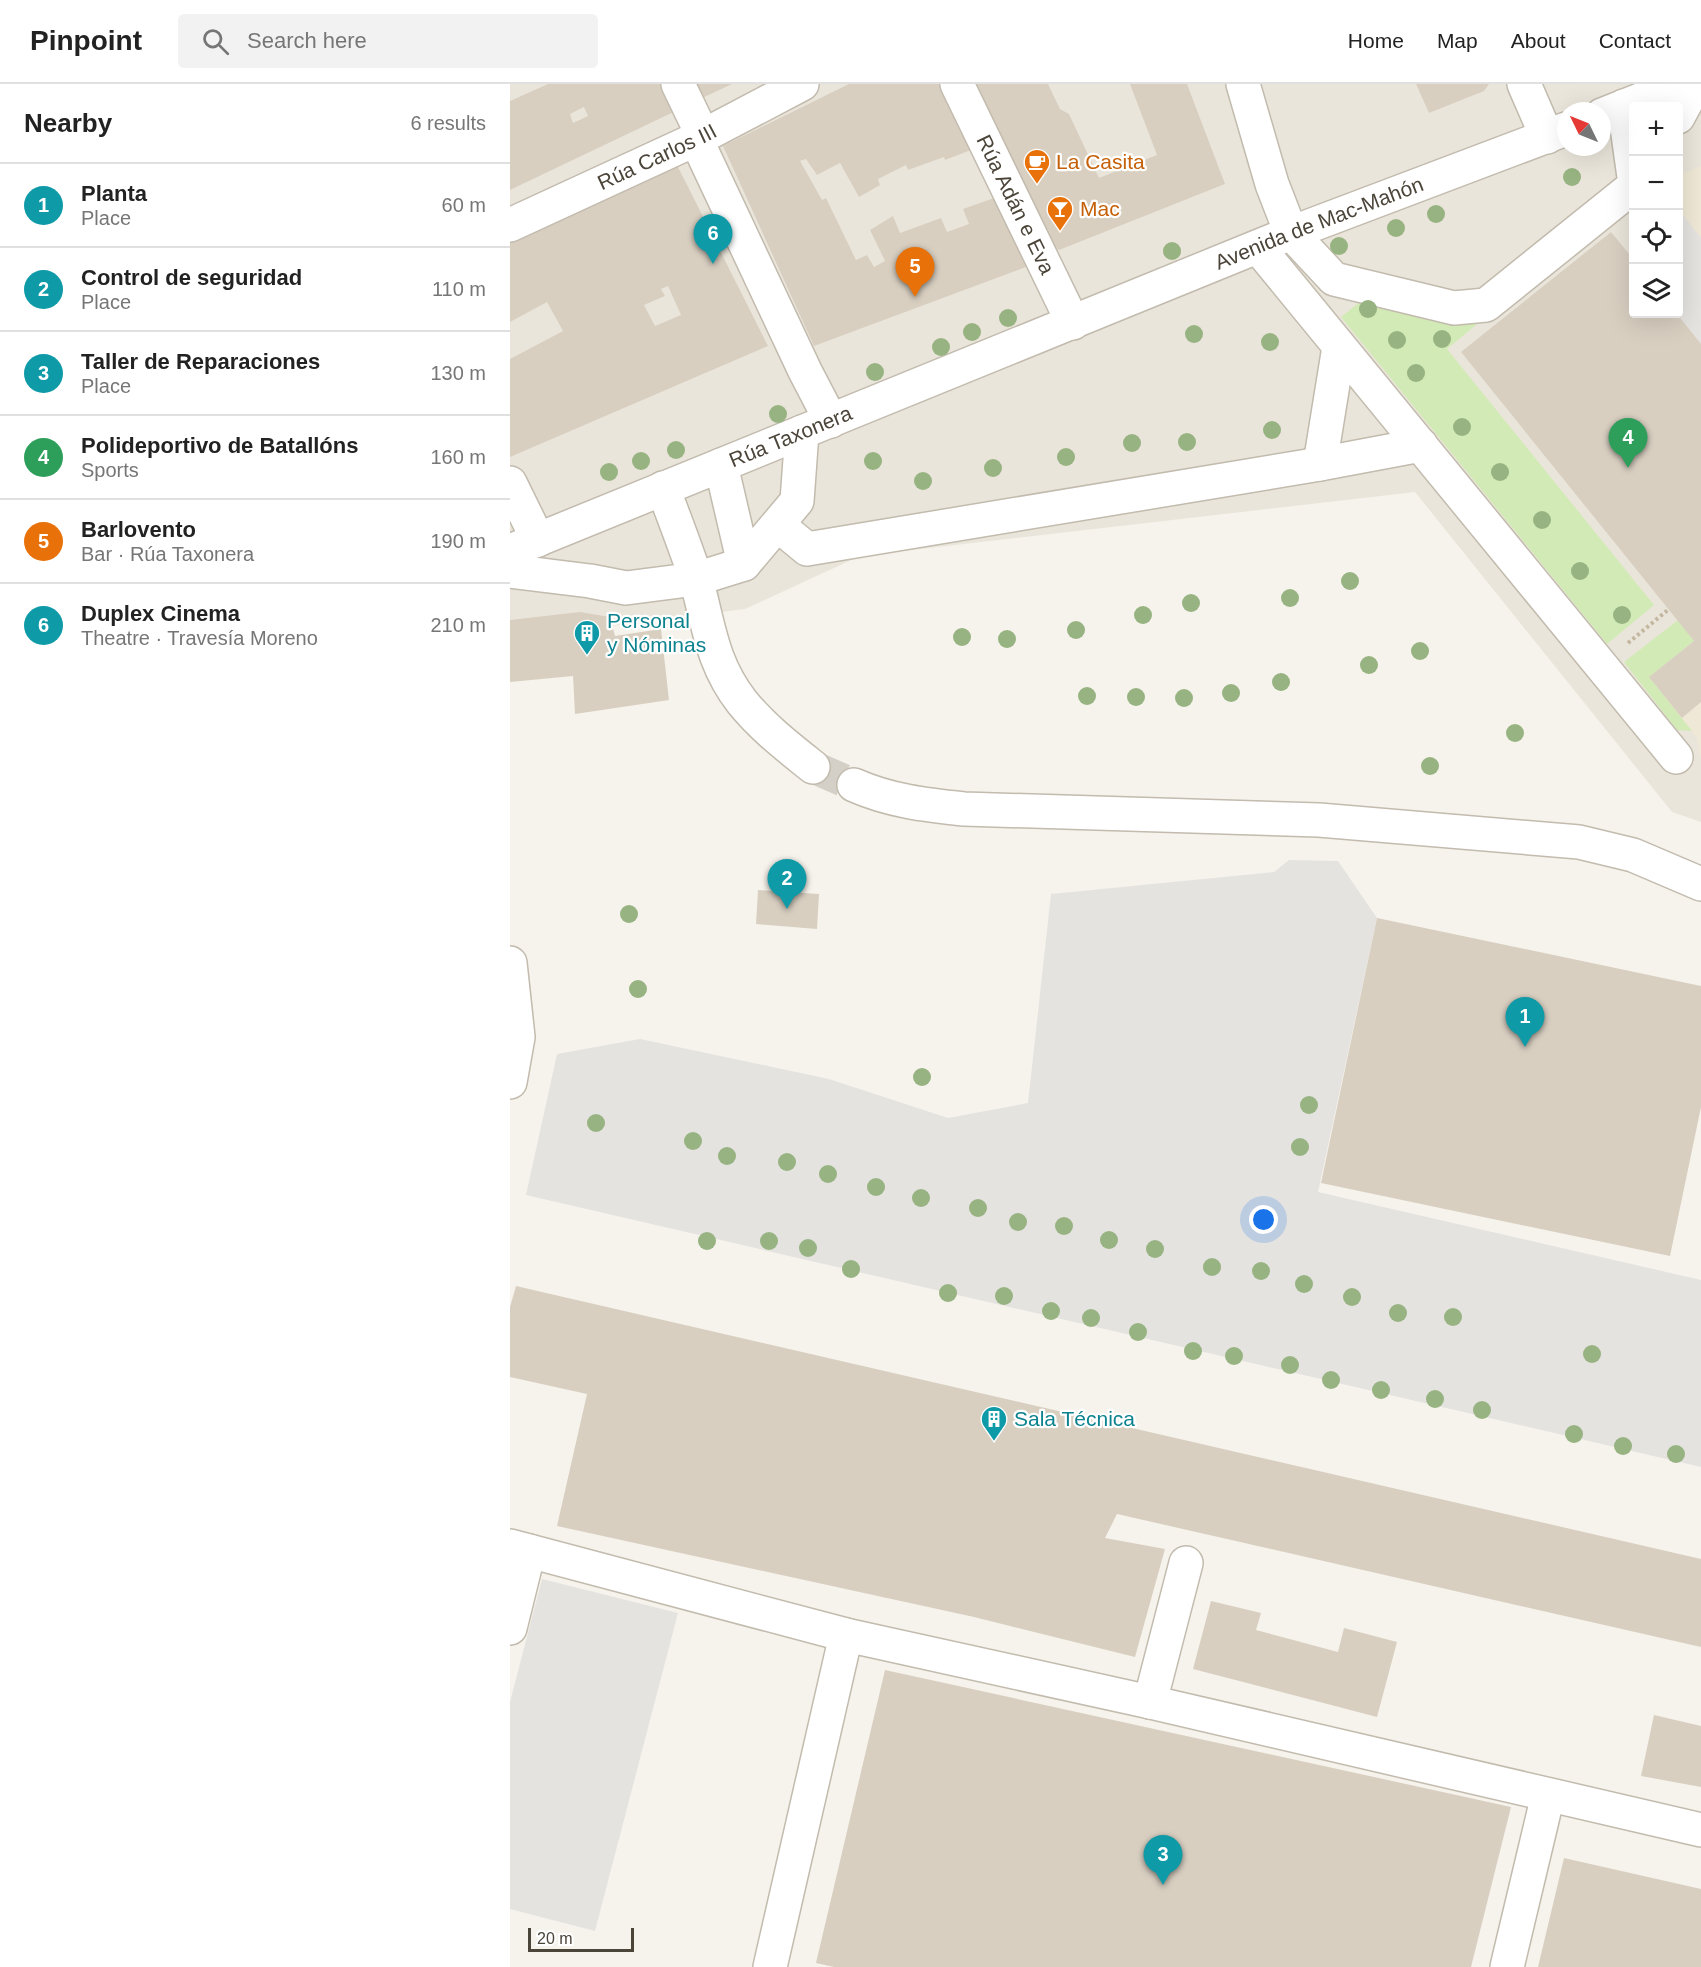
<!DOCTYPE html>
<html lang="en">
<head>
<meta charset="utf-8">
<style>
  :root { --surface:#fff; --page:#f2f2f2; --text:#222; --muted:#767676; --line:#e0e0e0; --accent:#fc3f1d }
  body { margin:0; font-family:Helvetica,sans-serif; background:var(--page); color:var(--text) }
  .controls { position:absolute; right:18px; top:18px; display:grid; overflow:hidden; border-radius:6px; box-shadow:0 6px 24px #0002 }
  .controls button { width:54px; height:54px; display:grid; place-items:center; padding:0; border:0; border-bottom:2px solid var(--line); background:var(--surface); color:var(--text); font:30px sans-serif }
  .compass { position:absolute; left:1047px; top:18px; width:54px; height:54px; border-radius:50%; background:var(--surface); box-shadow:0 6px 24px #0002; rotate:313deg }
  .scale { position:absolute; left:18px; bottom:15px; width:106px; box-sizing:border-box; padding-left:6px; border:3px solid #4b4439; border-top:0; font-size:16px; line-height:21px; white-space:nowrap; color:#4b4439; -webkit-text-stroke:4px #fff; paint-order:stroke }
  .you { position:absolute; left:754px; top:1136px; width:21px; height:21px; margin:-15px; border:4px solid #fff; border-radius:50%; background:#1a73e8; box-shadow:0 0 0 9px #1a73e833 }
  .badge { display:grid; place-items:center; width:39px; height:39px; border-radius:50%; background:var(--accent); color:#fff; font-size:20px; font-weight:700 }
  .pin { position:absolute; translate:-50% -50px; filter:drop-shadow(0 2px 3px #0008) }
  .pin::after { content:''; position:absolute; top:32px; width:21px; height:18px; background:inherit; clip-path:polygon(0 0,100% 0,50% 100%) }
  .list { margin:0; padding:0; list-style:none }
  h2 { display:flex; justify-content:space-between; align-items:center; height:78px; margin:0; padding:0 24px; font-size:26px }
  h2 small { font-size:20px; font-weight:400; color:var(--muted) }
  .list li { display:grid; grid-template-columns:39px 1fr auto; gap:18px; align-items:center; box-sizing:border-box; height:84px; padding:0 24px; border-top:2px solid var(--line) }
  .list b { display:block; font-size:22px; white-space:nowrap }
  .list p { margin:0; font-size:20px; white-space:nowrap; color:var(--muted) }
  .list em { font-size:20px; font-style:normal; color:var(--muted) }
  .icon { flex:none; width:33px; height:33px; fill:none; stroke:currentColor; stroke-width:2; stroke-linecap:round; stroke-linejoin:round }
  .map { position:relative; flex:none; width:1191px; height:1883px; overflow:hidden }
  header { display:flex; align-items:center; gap:36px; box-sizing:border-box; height:84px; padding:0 30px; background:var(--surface); border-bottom:2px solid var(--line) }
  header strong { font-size:28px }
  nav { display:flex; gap:33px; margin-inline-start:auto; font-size:21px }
  .search { width:420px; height:54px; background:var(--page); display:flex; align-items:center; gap:15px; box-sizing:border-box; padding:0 21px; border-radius:6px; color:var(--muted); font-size:22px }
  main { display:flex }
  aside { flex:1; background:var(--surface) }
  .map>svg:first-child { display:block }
  .residential { fill:#eae5da; fill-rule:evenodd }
  .education { fill:#efe8d6 }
  .green { fill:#d2eab5 }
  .parking { fill:#e5e3e0 }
  .building { fill:#d8cfc1; fill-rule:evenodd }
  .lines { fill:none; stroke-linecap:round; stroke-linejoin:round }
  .minor-tunnel { stroke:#d4d0c8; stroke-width:33; stroke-dasharray:33 16; stroke-linecap:butt }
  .minor-casing { stroke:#c2bbae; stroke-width:36 }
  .path { stroke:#c4b79f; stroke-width:4; stroke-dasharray:3 3; stroke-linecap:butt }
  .minor { stroke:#fff; stroke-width:33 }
  .tree { fill:#97b381 }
  .labels { text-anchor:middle; stroke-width:4.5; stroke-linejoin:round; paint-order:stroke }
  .street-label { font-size:21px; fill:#4b4439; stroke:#fff }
  .food-label { font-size:21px; fill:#c56008; stroke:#fff; text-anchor:start }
  .culture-label { font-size:21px; fill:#0d838f; stroke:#fff; text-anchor:start }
</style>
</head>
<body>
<header>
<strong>Pinpoint</strong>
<div class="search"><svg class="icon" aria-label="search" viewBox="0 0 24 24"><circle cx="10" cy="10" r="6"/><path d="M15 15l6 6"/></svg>Search here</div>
<nav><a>Home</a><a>Map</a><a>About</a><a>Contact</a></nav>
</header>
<main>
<aside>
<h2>Nearby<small>6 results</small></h2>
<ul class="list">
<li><span class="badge" style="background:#0f9aa8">1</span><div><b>Planta</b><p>Place</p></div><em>60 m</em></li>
<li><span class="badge" style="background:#0f9aa8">2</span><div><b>Control de seguridad</b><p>Place</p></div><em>110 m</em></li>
<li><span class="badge" style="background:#0f9aa8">3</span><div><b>Taller de Reparaciones</b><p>Place</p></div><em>130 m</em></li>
<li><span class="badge" style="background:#2e9e5b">4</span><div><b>Polideportivo de Batallóns</b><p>Sports</p></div><em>160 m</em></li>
<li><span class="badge" style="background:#e8710a">5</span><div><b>Barlovento</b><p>Bar · Rúa Taxonera</p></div><em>190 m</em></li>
<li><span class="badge" style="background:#0f9aa8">6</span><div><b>Duplex Cinema</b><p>Theatre · Travesía Moreno</p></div><em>210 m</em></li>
</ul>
</aside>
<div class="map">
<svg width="1191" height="1883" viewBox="0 0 1191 1883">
  <rect width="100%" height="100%" fill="#f6f3ec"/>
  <path class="residential" d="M0,0H1191V738L1162,728L905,408L350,472L235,525L0,555ZM1124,22H1168V230H1124ZM1056,27H1092V63H1056Z"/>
  <path class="education" d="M1191,82V154L1172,130L1169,119L1168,92Z
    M1191,565V676L1187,654L1139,593Z"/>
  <path class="green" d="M861,209L967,240L937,265L1144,521L1097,560L831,233Z
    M1168,536L1184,557L1139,593L1182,647L1167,646L1114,578Z"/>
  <path class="parking" d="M1172,130L1191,154V260L1167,230H1168L1169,133Z
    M779,776L828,777L867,834L808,1108L1191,1196V1383L16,1111L47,970L130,955L319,995L438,1034L518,1019L541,810L764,788Z
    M32,1495L168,1529L85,1847L0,1825V1618Z"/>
  <path class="building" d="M38,0H161L172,24L0,106V17ZM74,23L78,32L63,39L60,30Z
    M177,0H222L186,17Z
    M339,0H430L461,66L435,76L434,73L398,86L396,81L368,95L370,101L349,113L330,79L307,91L296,75L290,77L312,116L316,114L346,176L357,171L364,183L375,177L360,146L383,132L390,149L431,134L437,148L459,140L453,125L484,114L516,183L304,262L213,62Z
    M466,0H538L550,25L559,30L589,94L647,71L620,0H677L715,100L549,166L542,161Z
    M906,0H979L974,7L919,29Z
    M166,79L258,262L0,373V275L53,247L37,218L0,238V158ZM158,202L171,231L145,242L134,221L155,212L151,205Z
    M1101,148L1124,176V230H1167L1191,260V618L1172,634L1139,593L1184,557L951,268Z
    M70,528L100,533L105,552L151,545L159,616L65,630L63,592L0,598V536Z
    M248,806L309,810L307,845L246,840Z
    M867,834L1191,902V1023L1160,1172L811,1099Z
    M6,1202L1191,1475V1563L607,1430L595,1454L655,1465L625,1573L464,1533L47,1442L77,1310L0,1293V1223Z
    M701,1517L751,1529L746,1546L828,1568L834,1544L887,1558L867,1633L683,1585Z
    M375,1586L1001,1723L961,1883H324L306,1879Z
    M1144,1631L1191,1642V1703L1131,1692Z
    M1054,1774L1191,1805V1883H1028Z"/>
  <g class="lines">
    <path class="minor-tunnel" d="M303,683L344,701"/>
    <g class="minor-casing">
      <g id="minor">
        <path d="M168,0L193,52"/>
        <path id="s1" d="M447,0L563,239"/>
        <path d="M733,0L762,100L781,149L824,195L944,224L976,221L1124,102"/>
        <path d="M1014,0L1037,53"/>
        <path d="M1114,22L1124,93"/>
        <path d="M1092,31L1170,0"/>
        <path d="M1168,33L1186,0"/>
        <path d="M186,55L295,287L321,337"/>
        <path id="s2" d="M0,141L193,52L292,0"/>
        <path d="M748,163L1166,673"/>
        <path d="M810,380L829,263"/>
        <path d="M211,381L234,480"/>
        <path d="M0,399L28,456"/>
        <path d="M153,404C164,434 176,464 186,495C199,541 201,578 232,618C252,643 278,663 303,683"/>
        <path d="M268,441L297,465L810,380L911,361"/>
        <path id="s3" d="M0,467L781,149L1056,45"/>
        <path d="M0,487L80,497L116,504L186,495L234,480L287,417L292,348"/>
        <path d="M344,701C380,717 416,721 454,725L809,736L1069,758L1123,771L1191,800"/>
        <path d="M0,879L8,953L0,998"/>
        <path d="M0,1462L336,1551L640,1618L1191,1746"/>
        <path d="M0,1544L19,1467"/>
        <path d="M640,1618L676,1479"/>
        <path d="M260,1883L336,1551"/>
        <path d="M997,1883L1038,1711"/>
      </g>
    </g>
    <path class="path" d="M1118,559L1159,525"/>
    <use href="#minor" class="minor"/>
  </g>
  <g class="tree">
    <circle cx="1062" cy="93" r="9"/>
    <circle cx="926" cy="130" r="9"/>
    <circle cx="886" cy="144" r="9"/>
    <circle cx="829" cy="162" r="9"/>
    <circle cx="662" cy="167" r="9"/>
    <circle cx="858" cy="225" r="9"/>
    <circle cx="498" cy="234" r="9"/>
    <circle cx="462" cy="248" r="9"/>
    <circle cx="684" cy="250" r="9"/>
    <circle cx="932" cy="255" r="9"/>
    <circle cx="887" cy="256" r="9"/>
    <circle cx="760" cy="258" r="9"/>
    <circle cx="431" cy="263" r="9"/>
    <circle cx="365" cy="288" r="9"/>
    <circle cx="906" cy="289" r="9"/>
    <circle cx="268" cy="330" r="9"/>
    <circle cx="952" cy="343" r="9"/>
    <circle cx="762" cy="346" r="9"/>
    <circle cx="677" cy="358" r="9"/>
    <circle cx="622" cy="359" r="9"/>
    <circle cx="166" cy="366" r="9"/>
    <circle cx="556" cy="373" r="9"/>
    <circle cx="131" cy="377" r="9"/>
    <circle cx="363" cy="377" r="9"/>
    <circle cx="483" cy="384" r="9"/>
    <circle cx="99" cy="388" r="9"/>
    <circle cx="990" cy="388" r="9"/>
    <circle cx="413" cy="397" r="9"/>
    <circle cx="1032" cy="436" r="9"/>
    <circle cx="1070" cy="487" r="9"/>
    <circle cx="840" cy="497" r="9"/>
    <circle cx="780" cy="514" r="9"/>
    <circle cx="681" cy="519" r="9"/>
    <circle cx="633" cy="531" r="9"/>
    <circle cx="1112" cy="531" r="9"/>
    <circle cx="566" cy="546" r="9"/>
    <circle cx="452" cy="553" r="9"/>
    <circle cx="497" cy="555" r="9"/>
    <circle cx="910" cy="567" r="9"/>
    <circle cx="859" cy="581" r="9"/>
    <circle cx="771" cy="598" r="9"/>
    <circle cx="721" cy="609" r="9"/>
    <circle cx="577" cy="612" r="9"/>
    <circle cx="626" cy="613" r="9"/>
    <circle cx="674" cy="614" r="9"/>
    <circle cx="1005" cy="649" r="9"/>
    <circle cx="920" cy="682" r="9"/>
    <circle cx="119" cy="830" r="9"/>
    <circle cx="128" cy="905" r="9"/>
    <circle cx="412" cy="993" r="9"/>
    <circle cx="799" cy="1021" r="9"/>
    <circle cx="86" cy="1039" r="9"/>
    <circle cx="183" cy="1057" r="9"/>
    <circle cx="790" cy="1063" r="9"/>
    <circle cx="217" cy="1072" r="9"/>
    <circle cx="277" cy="1078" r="9"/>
    <circle cx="318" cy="1090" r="9"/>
    <circle cx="366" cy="1103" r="9"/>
    <circle cx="411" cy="1114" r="9"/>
    <circle cx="468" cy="1124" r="9"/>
    <circle cx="508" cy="1138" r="9"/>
    <circle cx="554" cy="1142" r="9"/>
    <circle cx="599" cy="1156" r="9"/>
    <circle cx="197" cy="1157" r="9"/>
    <circle cx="259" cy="1157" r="9"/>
    <circle cx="298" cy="1164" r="9"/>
    <circle cx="645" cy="1165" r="9"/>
    <circle cx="702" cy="1183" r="9"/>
    <circle cx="341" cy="1185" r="9"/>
    <circle cx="751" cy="1187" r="9"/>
    <circle cx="794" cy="1200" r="9"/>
    <circle cx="438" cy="1209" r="9"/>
    <circle cx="494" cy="1212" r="9"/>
    <circle cx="842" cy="1213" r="9"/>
    <circle cx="541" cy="1227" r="9"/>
    <circle cx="888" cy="1229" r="9"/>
    <circle cx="943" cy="1233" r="9"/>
    <circle cx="581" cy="1234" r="9"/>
    <circle cx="628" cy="1248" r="9"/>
    <circle cx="683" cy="1267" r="9"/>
    <circle cx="1082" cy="1270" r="9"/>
    <circle cx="724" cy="1272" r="9"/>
    <circle cx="780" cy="1281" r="9"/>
    <circle cx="821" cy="1296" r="9"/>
    <circle cx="871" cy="1306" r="9"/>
    <circle cx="925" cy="1315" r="9"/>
    <circle cx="972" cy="1326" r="9"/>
    <circle cx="1064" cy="1350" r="9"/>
    <circle cx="1113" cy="1362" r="9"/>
    <circle cx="1166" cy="1370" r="9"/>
  </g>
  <defs>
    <g id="cafe-pin" transform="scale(1.35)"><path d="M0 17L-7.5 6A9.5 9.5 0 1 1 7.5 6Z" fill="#e8710a" stroke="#fff"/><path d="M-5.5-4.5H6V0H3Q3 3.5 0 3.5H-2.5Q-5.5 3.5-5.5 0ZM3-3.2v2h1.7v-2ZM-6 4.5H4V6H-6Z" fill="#fff"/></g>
    <g id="bar-pin" transform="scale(1.35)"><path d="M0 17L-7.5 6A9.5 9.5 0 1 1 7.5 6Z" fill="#e8710a" stroke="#fff"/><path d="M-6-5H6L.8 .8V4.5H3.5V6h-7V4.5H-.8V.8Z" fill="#fff"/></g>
    <g id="building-pin" transform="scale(1.35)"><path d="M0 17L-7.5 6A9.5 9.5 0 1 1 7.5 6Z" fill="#0f9aa8" stroke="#fff"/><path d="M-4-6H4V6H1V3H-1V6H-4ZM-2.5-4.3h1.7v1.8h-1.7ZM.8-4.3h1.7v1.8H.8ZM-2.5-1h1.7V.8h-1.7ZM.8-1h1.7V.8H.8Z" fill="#fff"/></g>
  </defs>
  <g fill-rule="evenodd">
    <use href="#cafe-pin" x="527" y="78"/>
    <use href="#bar-pin" x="550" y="125"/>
    <use href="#building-pin" x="77" y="549"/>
    <use href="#building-pin" x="484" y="1335"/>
  </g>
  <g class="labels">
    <g class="street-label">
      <text dy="7" stroke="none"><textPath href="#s2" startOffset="162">Rúa Carlos III</textPath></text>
      <text dy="7" stroke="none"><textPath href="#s1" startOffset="134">Rúa Adán e Eva</textPath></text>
      <text dy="7" stroke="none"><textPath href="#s3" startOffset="873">Avenida de Mac-Mahón</textPath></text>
      <text dy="7" stroke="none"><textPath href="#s3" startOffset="303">Rúa Taxonera</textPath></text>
    </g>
    <g class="food-label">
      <text x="546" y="85">La Casita</text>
      <text x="570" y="132">Mac</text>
    </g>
    <g class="culture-label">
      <text x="97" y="544">Personal<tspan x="97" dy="24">y Nóminas</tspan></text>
      <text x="504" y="1342">Sala Técnica</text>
    </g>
  </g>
</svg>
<div class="controls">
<button>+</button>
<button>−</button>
<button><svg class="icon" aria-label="locate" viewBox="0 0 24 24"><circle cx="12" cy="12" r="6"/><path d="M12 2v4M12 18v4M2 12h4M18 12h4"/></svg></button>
<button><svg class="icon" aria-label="layers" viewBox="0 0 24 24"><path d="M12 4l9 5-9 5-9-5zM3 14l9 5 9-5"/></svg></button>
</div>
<svg class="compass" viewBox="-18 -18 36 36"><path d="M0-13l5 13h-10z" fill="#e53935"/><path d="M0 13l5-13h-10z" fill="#767676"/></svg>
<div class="scale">20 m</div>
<div class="you"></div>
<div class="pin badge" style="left:1015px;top:963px;background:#0f9aa8">1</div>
<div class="pin badge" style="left:277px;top:825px;background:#0f9aa8">2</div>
<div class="pin badge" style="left:653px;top:1801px;background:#0f9aa8">3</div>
<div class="pin badge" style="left:1118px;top:384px;background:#2e9e5b">4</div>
<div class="pin badge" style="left:405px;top:213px;background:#e8710a">5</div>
<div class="pin badge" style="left:203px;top:180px;background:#0f9aa8">6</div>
</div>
</main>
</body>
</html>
